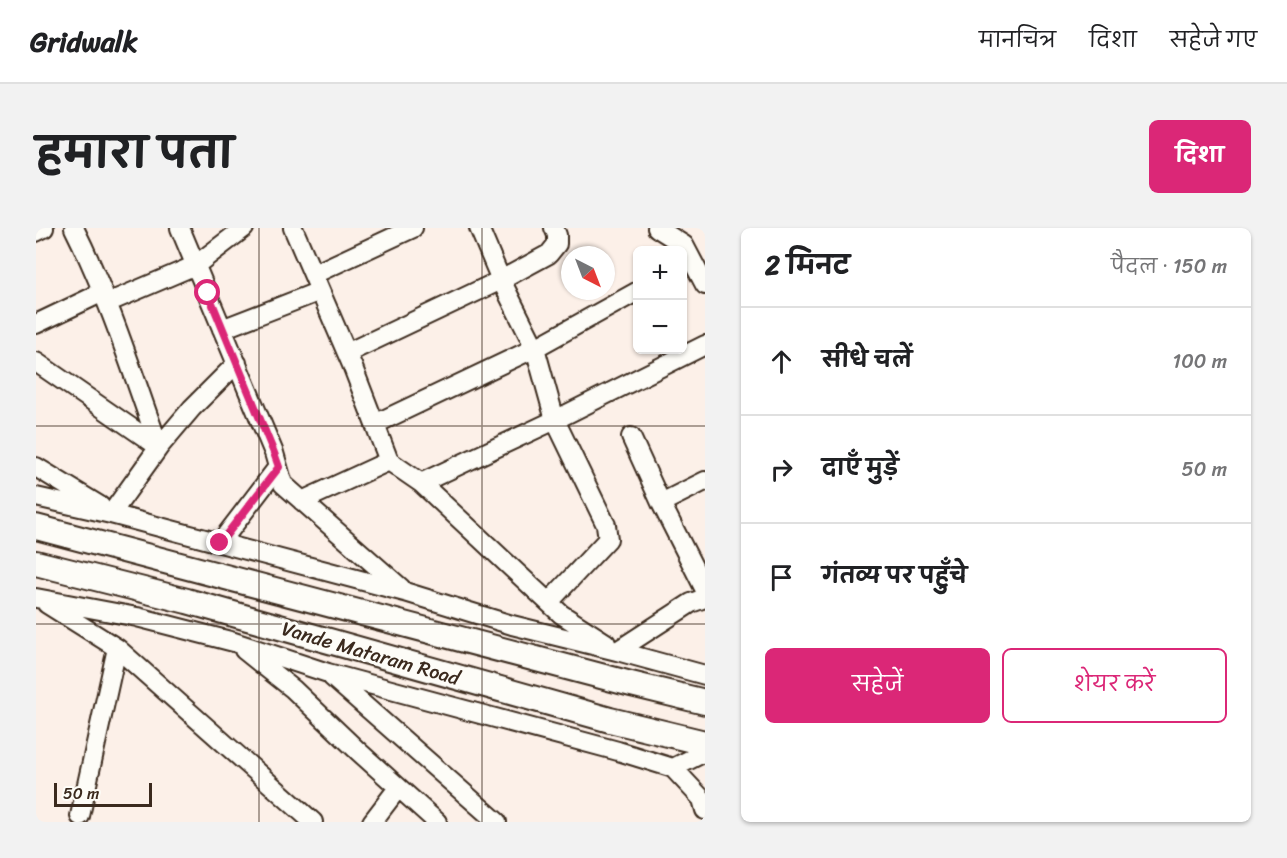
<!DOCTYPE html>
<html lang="hi">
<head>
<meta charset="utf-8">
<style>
  :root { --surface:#fff; --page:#f2f2f2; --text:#202124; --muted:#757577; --line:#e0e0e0; --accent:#db2777 }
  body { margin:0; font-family:Sriracha,"Playpen Sans Deva",sans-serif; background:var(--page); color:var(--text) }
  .controls { position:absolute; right:18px; top:18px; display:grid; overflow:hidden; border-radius:9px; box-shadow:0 2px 4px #0004 }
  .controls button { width:54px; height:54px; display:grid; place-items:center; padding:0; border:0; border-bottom:2px solid var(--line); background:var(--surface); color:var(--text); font:30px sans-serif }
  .compass { position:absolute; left:525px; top:18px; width:54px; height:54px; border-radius:50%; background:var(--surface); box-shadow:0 2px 4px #0004; rotate:138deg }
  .scale { position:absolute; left:18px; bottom:15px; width:98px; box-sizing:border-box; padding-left:6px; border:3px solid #3b2a1e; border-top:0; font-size:16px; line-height:21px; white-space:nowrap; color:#3b2a1e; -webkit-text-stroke:4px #fdfcf7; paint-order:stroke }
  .stop { position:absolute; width:18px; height:18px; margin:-14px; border:4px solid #db2777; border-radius:50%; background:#fff }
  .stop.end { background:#db2777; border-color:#fff; box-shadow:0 2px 6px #0008 }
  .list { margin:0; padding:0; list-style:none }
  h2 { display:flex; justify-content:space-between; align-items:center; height:78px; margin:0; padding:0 24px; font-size:26px }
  h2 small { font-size:20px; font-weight:400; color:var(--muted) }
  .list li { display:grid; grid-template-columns:39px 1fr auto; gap:18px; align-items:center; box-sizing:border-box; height:108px; padding:0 24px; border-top:2px solid var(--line) }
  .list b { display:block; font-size:22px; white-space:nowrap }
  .list em { font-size:20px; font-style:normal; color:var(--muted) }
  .actions { display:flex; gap:12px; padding:18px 24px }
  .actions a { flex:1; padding:14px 0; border:2px solid var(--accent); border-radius:9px; text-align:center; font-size:21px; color:var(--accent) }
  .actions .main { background:var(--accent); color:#fff }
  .icon { flex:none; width:33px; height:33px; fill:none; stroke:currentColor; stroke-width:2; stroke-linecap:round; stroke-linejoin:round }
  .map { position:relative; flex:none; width:669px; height:594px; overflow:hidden; border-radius:9px }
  header { display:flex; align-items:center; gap:36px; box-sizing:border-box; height:84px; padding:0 30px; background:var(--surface); border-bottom:2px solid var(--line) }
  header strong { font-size:28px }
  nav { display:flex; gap:33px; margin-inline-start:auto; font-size:21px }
  .intro { display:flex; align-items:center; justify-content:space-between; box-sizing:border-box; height:144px; padding:0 36px }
  h1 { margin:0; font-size:42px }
  .button { padding:15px 27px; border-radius:9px; background:var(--accent); color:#fff; font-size:21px; font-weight:700 }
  main { display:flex; gap:36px; padding:0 36px }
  aside { flex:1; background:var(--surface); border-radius:9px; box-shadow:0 2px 4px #0004 }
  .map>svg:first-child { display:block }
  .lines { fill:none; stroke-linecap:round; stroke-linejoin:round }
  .minor-casing { stroke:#3b2a1e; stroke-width:22 }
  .major-casing { stroke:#3b2a1e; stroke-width:28 }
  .minor { stroke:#fdfcf7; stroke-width:18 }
  .major { stroke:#fdfcf7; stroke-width:24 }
  .route { stroke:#db2777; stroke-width:8 }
  .grid { fill:none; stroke:#3b2a1e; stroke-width:1.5; stroke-opacity:0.55 }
  .labels { text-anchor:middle; stroke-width:6; stroke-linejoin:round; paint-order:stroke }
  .street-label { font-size:20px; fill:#3b2a1e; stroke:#fdfcf7 }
</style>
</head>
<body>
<header>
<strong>Gridwalk</strong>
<nav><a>मानचित्र</a><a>दिशा</a><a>सहेजे गए</a></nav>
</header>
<div class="intro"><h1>हमारा पता</h1><a class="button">दिशा</a></div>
<main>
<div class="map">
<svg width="669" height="594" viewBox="0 0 669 594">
  <rect width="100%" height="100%" fill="#fcf0e8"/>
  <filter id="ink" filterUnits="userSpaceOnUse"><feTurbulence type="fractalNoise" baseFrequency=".0167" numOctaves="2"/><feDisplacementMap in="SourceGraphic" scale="12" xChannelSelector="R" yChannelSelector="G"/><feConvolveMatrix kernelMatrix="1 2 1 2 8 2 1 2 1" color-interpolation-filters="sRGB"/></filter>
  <g filter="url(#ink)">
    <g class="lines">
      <g class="minor-casing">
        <path id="minor" d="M38,0C73,70 97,146 123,219L75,286
          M144,0L238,225L247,256L365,360
          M257,0L316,137L353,233L385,255L525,386L570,415
          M443,0L465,52L499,120L519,192L570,297L572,311L513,374
          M621,0L648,17L669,57
          M0,4L8,0
          M278,46L377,0
          M71,75L160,37L208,0
          M0,96L67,64
          M186,101L284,63
          M311,125L465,52L513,26L521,16V7L518,0
          M0,134L123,219L156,180L201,135
          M339,196L499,120L602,63
          M595,209L625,275L669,362
          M0,239L64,278
          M385,255L519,192L669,117
          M0,269L75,286L369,364L476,397L581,423L669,447
          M266,273L353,233
          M625,275L669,253
          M184,315L242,239
          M0,370L101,389L198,414L292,445L582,523L637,540L669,524
          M11,376L81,420L277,594
          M208,422L257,461L322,523L401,594
          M581,423L655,375L669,370
          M296,449L461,594
          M637,540L666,571L669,582
          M44,588L81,420
          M336,594L362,560"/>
      </g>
      <g class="major-casing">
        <path id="major" d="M0,299L595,456L669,474
          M0,335L151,373L574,492L669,515"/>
      </g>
      <use href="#minor" class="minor"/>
      <use href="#major" class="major"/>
    </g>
  </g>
  <g class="lines" filter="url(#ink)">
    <path class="route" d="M172,65L238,225L243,239L184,315"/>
  </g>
  <path class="grid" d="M223,0V594M446,0V594M0,198H669M0,396H669"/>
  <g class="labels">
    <g class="street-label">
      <text transform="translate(335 425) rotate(16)" y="7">Vande Mataram Road</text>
    </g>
  </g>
</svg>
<div class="controls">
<button>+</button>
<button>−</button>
</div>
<svg class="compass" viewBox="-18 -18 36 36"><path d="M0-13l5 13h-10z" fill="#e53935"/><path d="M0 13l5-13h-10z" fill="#757577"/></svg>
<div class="scale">50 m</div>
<div class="stop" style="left:172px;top:65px"></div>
<div class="stop end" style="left:184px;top:315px"></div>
</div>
<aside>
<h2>2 मिनट<small>पैदल · 150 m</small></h2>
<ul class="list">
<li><svg class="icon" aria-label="ahead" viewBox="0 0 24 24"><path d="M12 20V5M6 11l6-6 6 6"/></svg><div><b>सीधे चलें</b></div><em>100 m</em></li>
<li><svg class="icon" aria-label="right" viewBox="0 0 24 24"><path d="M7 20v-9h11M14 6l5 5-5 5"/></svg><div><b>दाएँ मुड़ें</b></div><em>50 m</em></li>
<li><svg class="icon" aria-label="arrive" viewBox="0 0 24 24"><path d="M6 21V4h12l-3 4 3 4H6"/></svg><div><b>गंतव्य पर पहुँचे</b></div></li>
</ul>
<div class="actions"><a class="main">सहेजें</a><a>शेयर करें</a></div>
</aside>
</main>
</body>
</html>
